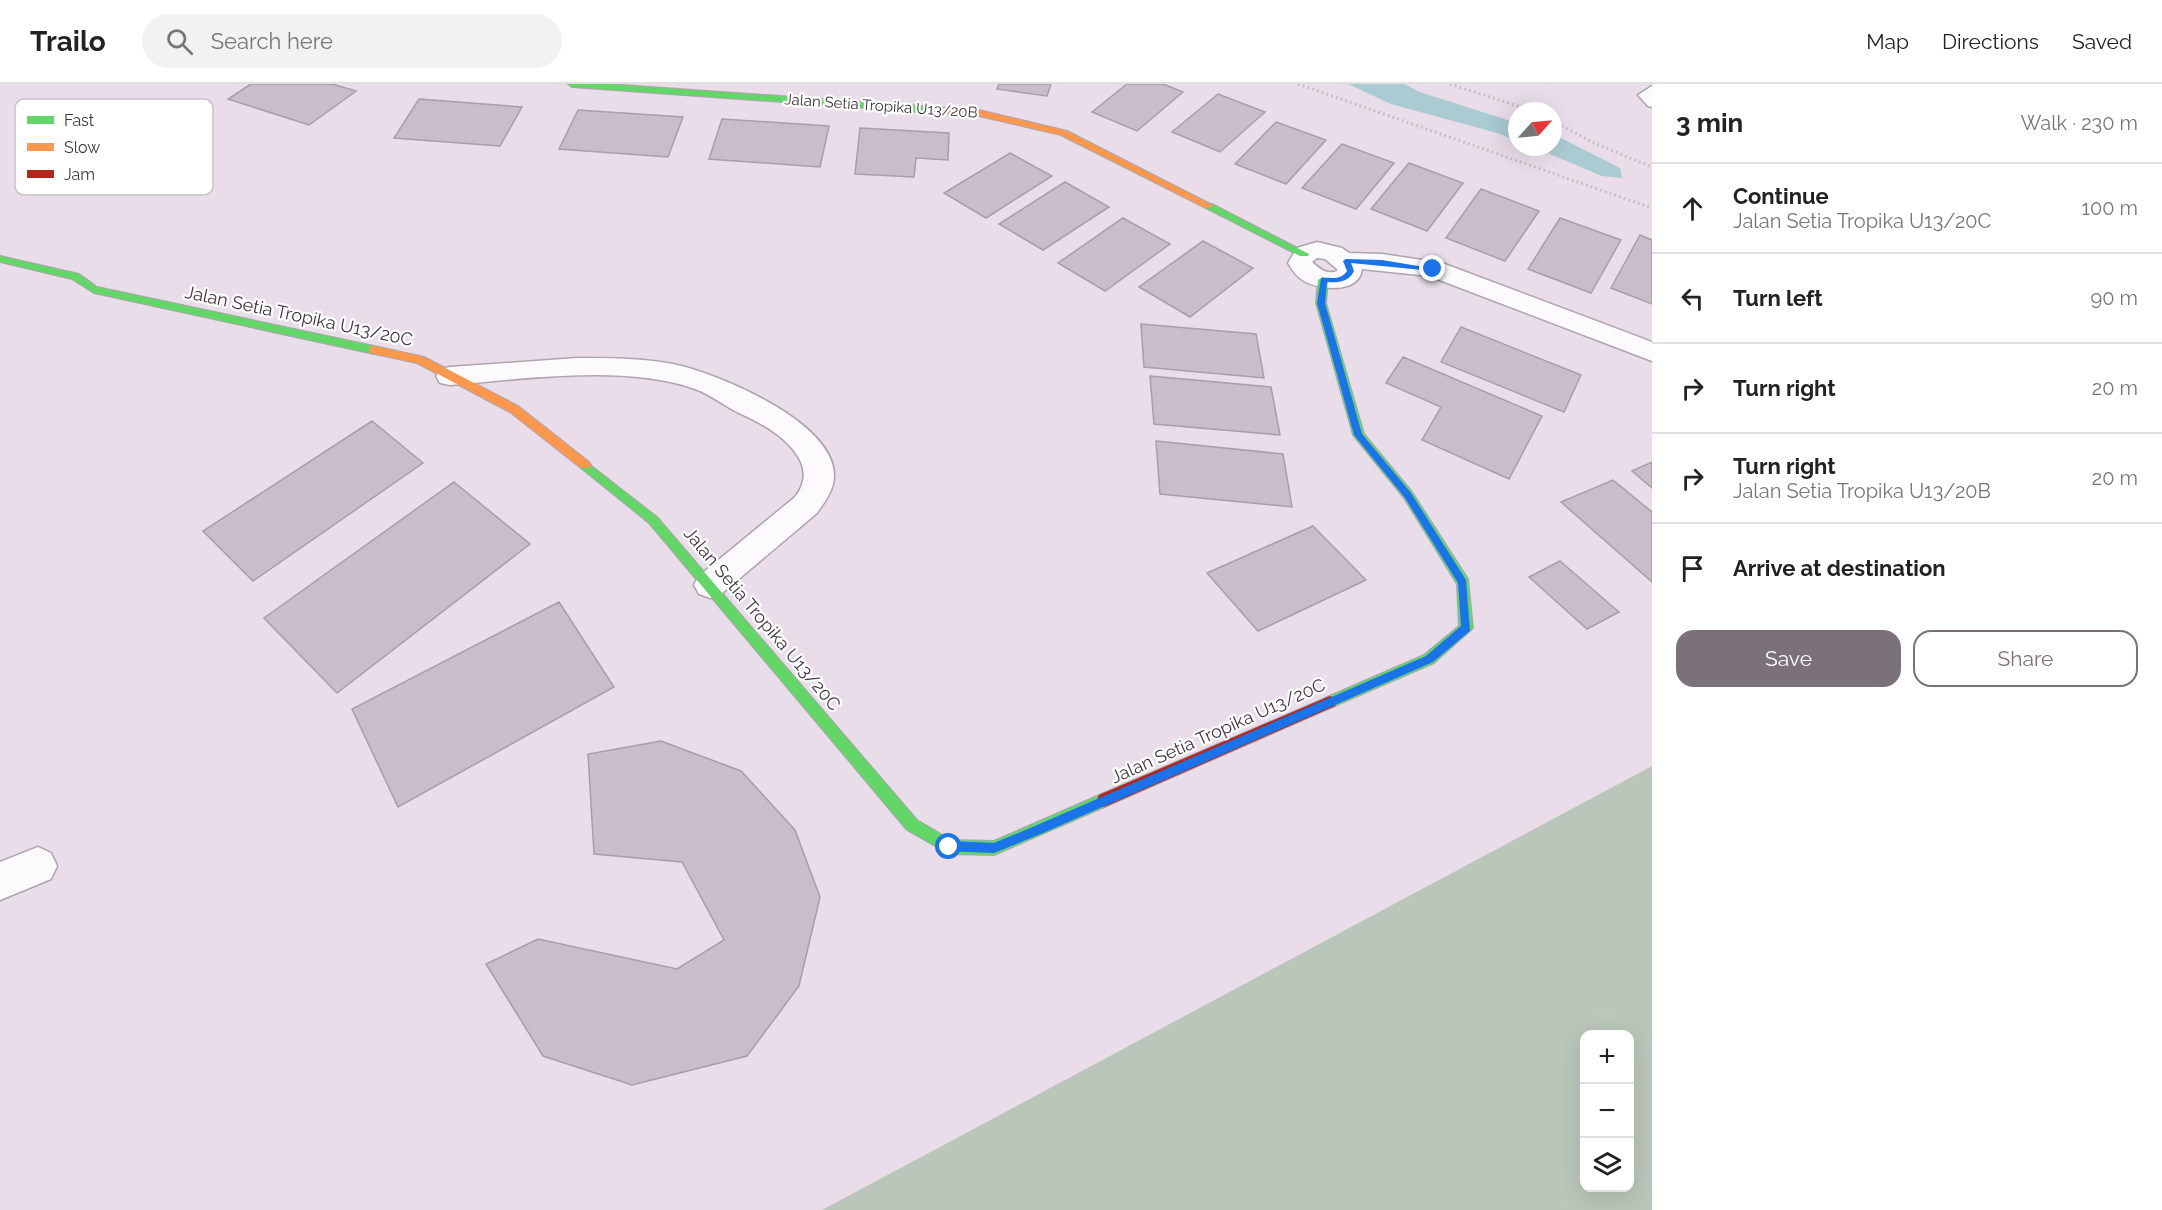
<!DOCTYPE html>
<html lang="en">
<head>
<meta charset="utf-8">
<style>
  :root { --surface:#fff; --page:#f2f2f2; --text:#222; --muted:#767676; --line:#e0e0e0; --accent:#7b717b }
  body { margin:0; font-family:Raleway,sans-serif; background:var(--page); color:var(--text) }
  .controls { position:absolute; right:18px; bottom:18px; display:grid; overflow:hidden; border-radius:12px; box-shadow:0 6px 24px #0002 }
  .controls button { width:54px; height:54px; display:grid; place-items:center; padding:0; border:0; border-bottom:2px solid var(--line); background:var(--surface); color:var(--text); font:30px sans-serif }
  .compass { position:absolute; left:1508px; top:18px; width:54px; height:54px; border-radius:50%; background:var(--surface); box-shadow:0 6px 24px #0002; rotate:63deg }
  .stop { position:absolute; width:18px; height:18px; margin:-14px; border:4px solid #1a73e8; border-radius:50%; background:#fff }
  .stop.end { background:#1a73e8; border-color:#fff; box-shadow:0 2px 6px #0008 }
  .list { margin:0; padding:0; list-style:none }
  h2 { display:flex; justify-content:space-between; align-items:center; height:78px; margin:0; padding:0 24px; font-size:26px }
  h2 small { font-size:20px; font-weight:400; color:var(--muted) }
  .list li { display:grid; grid-template-columns:39px 1fr auto; gap:18px; align-items:center; box-sizing:border-box; height:90px; padding:0 24px; border-top:2px solid var(--line) }
  .list b { display:block; font-size:22px; white-space:nowrap }
  .list p { margin:0; font-size:20px; white-space:nowrap; color:var(--muted) }
  .list em { font-size:20px; font-style:normal; color:var(--muted) }
  .actions { display:flex; gap:12px; padding:18px 24px }
  .actions a { flex:1; padding:14px 0; border:2px solid var(--accent); border-radius:18px; text-align:center; font-size:21px; color:var(--accent) }
  .actions .main { background:var(--accent); color:#fff }
  .icon { flex:none; width:33px; height:33px; fill:none; stroke:currentColor; stroke-width:2; stroke-linecap:round; stroke-linejoin:round }
  .map { position:relative; flex:none; width:1652px; height:1126px; overflow:hidden }
  header { display:flex; align-items:center; gap:36px; box-sizing:border-box; height:84px; padding:0 30px; background:var(--surface); border-bottom:2px solid var(--line) }
  header strong { font-size:28px }
  nav { display:flex; gap:33px; margin-inline-start:auto; font-size:21px }
  .search { width:420px; height:54px; background:var(--page); display:flex; align-items:center; gap:15px; box-sizing:border-box; padding:0 21px; border-radius:33px; color:var(--muted); font-size:22px }
  main { display:flex }
  aside { flex:1; background:var(--surface) }
  .map>svg:first-child { display:block }
  .forest { fill:#bbc6ba; fill-rule:evenodd }
  .water { fill:#aacbd2 }
  .building { fill:#c8bdc8; stroke:#a79ea7; stroke-width:1.5 }
  .lines { fill:none; stroke-linecap:round; stroke-linejoin:round }
  .lane-casing { stroke:#ada4ad; stroke-width:3 }
  .street-casing { stroke:#ada4ad; stroke-width:3 }
  .fast-casing { stroke:#ada4ad; stroke-width:2 }
  .slow-casing { stroke:#ada4ad; stroke-width:2 }
  .jam-casing { stroke:#ada4ad; stroke-width:2 }
  .path { stroke:#c5c2c5; stroke-width:3; stroke-dasharray:2 3; stroke-linecap:butt }
  .lane { fill:#fcfafc; fill-rule:evenodd }
  .street { fill:#fcfafc; fill-rule:evenodd }
  .fast { fill:#63d668; fill-rule:evenodd }
  .slow { fill:#ff974d; fill-rule:evenodd }
  .jam { fill:#b3261e; fill-rule:evenodd }
  .route { fill:#1a73e8 }
  .labels { text-anchor:middle; stroke-width:4.5; stroke-linejoin:round; paint-order:stroke }
  .far-street-label { font-size:15px; fill:#403740; stroke:#fff }
  .street-label { font-size:18px; fill:#403740; stroke:#fff }
  .key { fill:#fff; stroke:#c6c3c6; stroke-width:1.5 }
  .key-label { font-size:16px; fill:#403740 }
</style>
</head>
<body>
<header>
<strong>Trailo</strong>
<div class="search"><svg class="icon" aria-label="search" viewBox="0 0 24 24"><circle cx="10" cy="10" r="6"/><path d="M15 15l6 6"/></svg>Search here</div>
<nav><a>Map</a><a>Directions</a><a>Saved</a></nav>
</header>
<main>
<div class="map">
<svg width="1652" height="1126" viewBox="0 0 1652 1126">
  <rect width="100%" height="100%" fill="#e8dde8"/>
  <path class="forest" d="M1652,682V1126H822ZM1584,950H1630V1104H1584Z"/>
  <path class="water" d="M1348,0H1404L1420,8L1517,39V57L1497,49L1391,20Z
    M1553,50L1620,84L1622,94L1602,92L1533,63H1553Z"/>
  <path class="building" d="M251,0H332L356,7L309,41L228,15Z
    M999,0H1051L1047,12L997,5Z
    M1127,0H1163L1183,8L1137,47L1092,28Z
    M1218,10L1265,28L1220,68L1172,48Z
    M419,15L522,23L500,62L394,54Z
    M578,26L683,33L668,73L559,65Z
    M722,35L829,42L820,83L709,75Z
    M1276,38L1326,56L1286,100L1235,80Z
    M860,44L949,49L948,76L916,74L914,93L855,90Z
    M1342,60L1394,79L1356,125L1302,104Z
    M1010,69L1052,92L986,134L944,109Z
    M1409,79L1463,99L1427,147L1371,125Z
    M1065,98L1109,123L1043,166L999,140Z
    M1481,105L1539,127L1505,177L1446,154Z
    M1123,134L1170,160L1105,207L1058,179Z
    M1560,134L1621,156L1591,209L1528,185Z
    M1640,151L1652,156V220L1611,204Z
    M1203,157L1253,184L1190,233L1139,203Z
    M1141,240L1256,250L1264,294L1144,283Z
    M1461,243L1581,291L1564,328L1441,278Z
    M1403,273L1542,332L1509,395L1422,356L1441,323L1386,299Z
    M1150,292L1271,303L1280,351L1154,340Z
    M372,337L423,379L253,497L203,447Z
    M1156,357L1283,370L1292,423L1160,410Z
    M1652,378V404L1632,387Z
    M1613,396L1652,428V498L1561,418Z
    M454,398L530,460L337,609L264,534Z
    M1313,442L1366,496L1258,547L1207,489Z
    M1560,477L1619,528L1587,545L1529,493Z
    M559,518L614,603L398,723L352,625Z
    M661,657L741,687L795,746L820,813L799,902L747,972L632,1001L543,972L486,880L538,855L677,885L724,856L682,778L594,770L588,670Z"/>
  <g class="lines">
    <g class="lane-casing">
      <path id="lane" d="M1652,2V23L1648,22L1638,11Z"/>
    </g>
    <g class="street-casing">
      <path id="street" d="M1317,158L1342,164L1349,169L1382,170L1442,179L1652,258V277L1429,192L1362,185C1359,210 1320,206 1304,197C1297,193 1292,186 1288,179L1297,164ZM1317,174L1325,175L1337,185V187C1327,191 1320,185 1312,178Z
        M577,274C609,274 641,274 673,280C717,289 835,338 834,392C834,406 824,419 817,429L721,510L710,514L699,510L694,501L699,492L795,413C810,394 804,377 789,361C774,345 754,336 735,327C722,320 709,310 695,305C625,280 523,295 450,301L440,299L436,292L440,285L450,283Z
        M38,763L51,769L57,782L51,795L0,816V778Z"/>
    </g>
    <g class="fast-casing">
      <path id="fast" d="M568,0H607L935,23L939,26L935,29L572,3Z
        M1206,120H1212L1309,170L1308,172H1300L1206,124Z
        M0,172L79,190L97,203L374,262L379,266L374,270L94,209L72,195L0,178Z
        M1323,193L1328,196L1326,219L1364,350L1412,408L1468,495L1473,544L1434,579L1330,624L1325,622L1323,618L1325,614L1424,571L1459,542L1457,500L1404,414L1353,351L1316,219L1318,196Z
        M585,377L657,433L917,736L951,756L994,757L1104,709L1109,711L1111,716L1109,721L994,771L949,770L907,746L649,439L581,384L579,381L581,378Z"/>
    </g>
    <g class="slow-casing">
      <path id="slow" d="M935,23L979,26L1067,47L1214,122L1206,124L1061,51L979,32L932,28V24Z
        M374,262L424,273L518,322L589,378L591,381L589,384H581L510,328L417,279L370,269V263Z"/>
    </g>
    <g class="jam-casing">
      <path id="jam" d="M1330,612L1335,614L1337,618L1335,622L1109,721L1104,723L1099,721L1097,716L1099,711Z"/>
    </g>
    <path class="path" d="M1298,0L1652,124
      M1450,0L1533,27
      M1553,37L1594,59L1652,83"/>
    <use href="#lane" class="lane"/>
    <use href="#street" class="street"/>
    <use href="#fast" class="fast"/>
    <use href="#slow" class="slow"/>
    <use href="#jam" class="jam"/>
  </g>
  <path class="route" d="M1346,175L1382,176L1436,185L1433,187L1351,179L1354,187C1349,198 1338,199 1327,198L1325,219L1362,350L1411,409L1466,496L1470,547L1433,578L1043,749L994,769L945,767L943,763L949,757L994,759L1035,742L1426,572L1461,542L1458,499L1405,414L1354,351L1317,219L1321,194C1331,193 1340,197 1347,187L1343,177Z"/>
  <g class="labels">
    <g class="far-street-label">
      <text transform="translate(881 22) rotate(4)" y="5">Jalan Setia Tropika U13/20B</text>
    </g>
    <g class="street-label">
      <text transform="translate(299 232) rotate(12)" y="6">Jalan Setia Tropika U13/20C</text>
      <text transform="translate(762 535) rotate(50)" y="6">Jalan Setia Tropika U13/20C</text>
      <text transform="translate(1218 647) rotate(-24)" y="6">Jalan Setia Tropika U13/20C</text>
    </g>
  </g>
  <rect x="15" y="15" width="198" height="96" rx="9" class="key"/>
  <rect x="27" y="32" width="27" height="8" fill="#63d668"/>
  <rect x="27" y="59" width="27" height="8" fill="#ff974d"/>
  <rect x="27" y="86" width="27" height="8" fill="#b3261e"/>
  <g class="key-label">
    <text x="64" y="42">Fast</text>
    <text x="64" y="69">Slow</text>
    <text x="64" y="96">Jam</text>
  </g>
</svg>
<div class="controls">
<button>+</button>
<button>−</button>
<button><svg class="icon" aria-label="layers" viewBox="0 0 24 24"><path d="M12 4l9 5-9 5-9-5zM3 14l9 5 9-5"/></svg></button>
</div>
<svg class="compass" viewBox="-18 -18 36 36"><path d="M0-13l5 13h-10z" fill="#e53935"/><path d="M0 13l5-13h-10z" fill="#767676"/></svg>
<div class="stop" style="left:949px;top:763px"></div>
<div class="stop end" style="left:1433px;top:185px"></div>
</div>
<aside>
<h2>3 min<small>Walk · 230 m</small></h2>
<ul class="list">
<li><svg class="icon" aria-label="ahead" viewBox="0 0 24 24"><path d="M12 20V5M6 11l6-6 6 6"/></svg><div><b>Continue</b><p>Jalan Setia Tropika U13/20C</p></div><em>100 m</em></li>
<li><svg class="icon" aria-label="left" viewBox="0 0 24 24"><path d="M17 20v-9H6M10 6l-5 5 5 5"/></svg><div><b>Turn left</b></div><em>90 m</em></li>
<li><svg class="icon" aria-label="right" viewBox="0 0 24 24"><path d="M7 20v-9h11M14 6l5 5-5 5"/></svg><div><b>Turn right</b></div><em>20 m</em></li>
<li><svg class="icon" aria-label="right" viewBox="0 0 24 24"><path d="M7 20v-9h11M14 6l5 5-5 5"/></svg><div><b>Turn right</b><p>Jalan Setia Tropika U13/20B</p></div><em>20 m</em></li>
<li><svg class="icon" aria-label="arrive" viewBox="0 0 24 24"><path d="M6 21V4h12l-3 4 3 4H6"/></svg><div><b>Arrive at destination</b></div></li>
</ul>
<div class="actions"><a class="main">Save</a><a>Share</a></div>
</aside>
</main>
</body>
</html>
